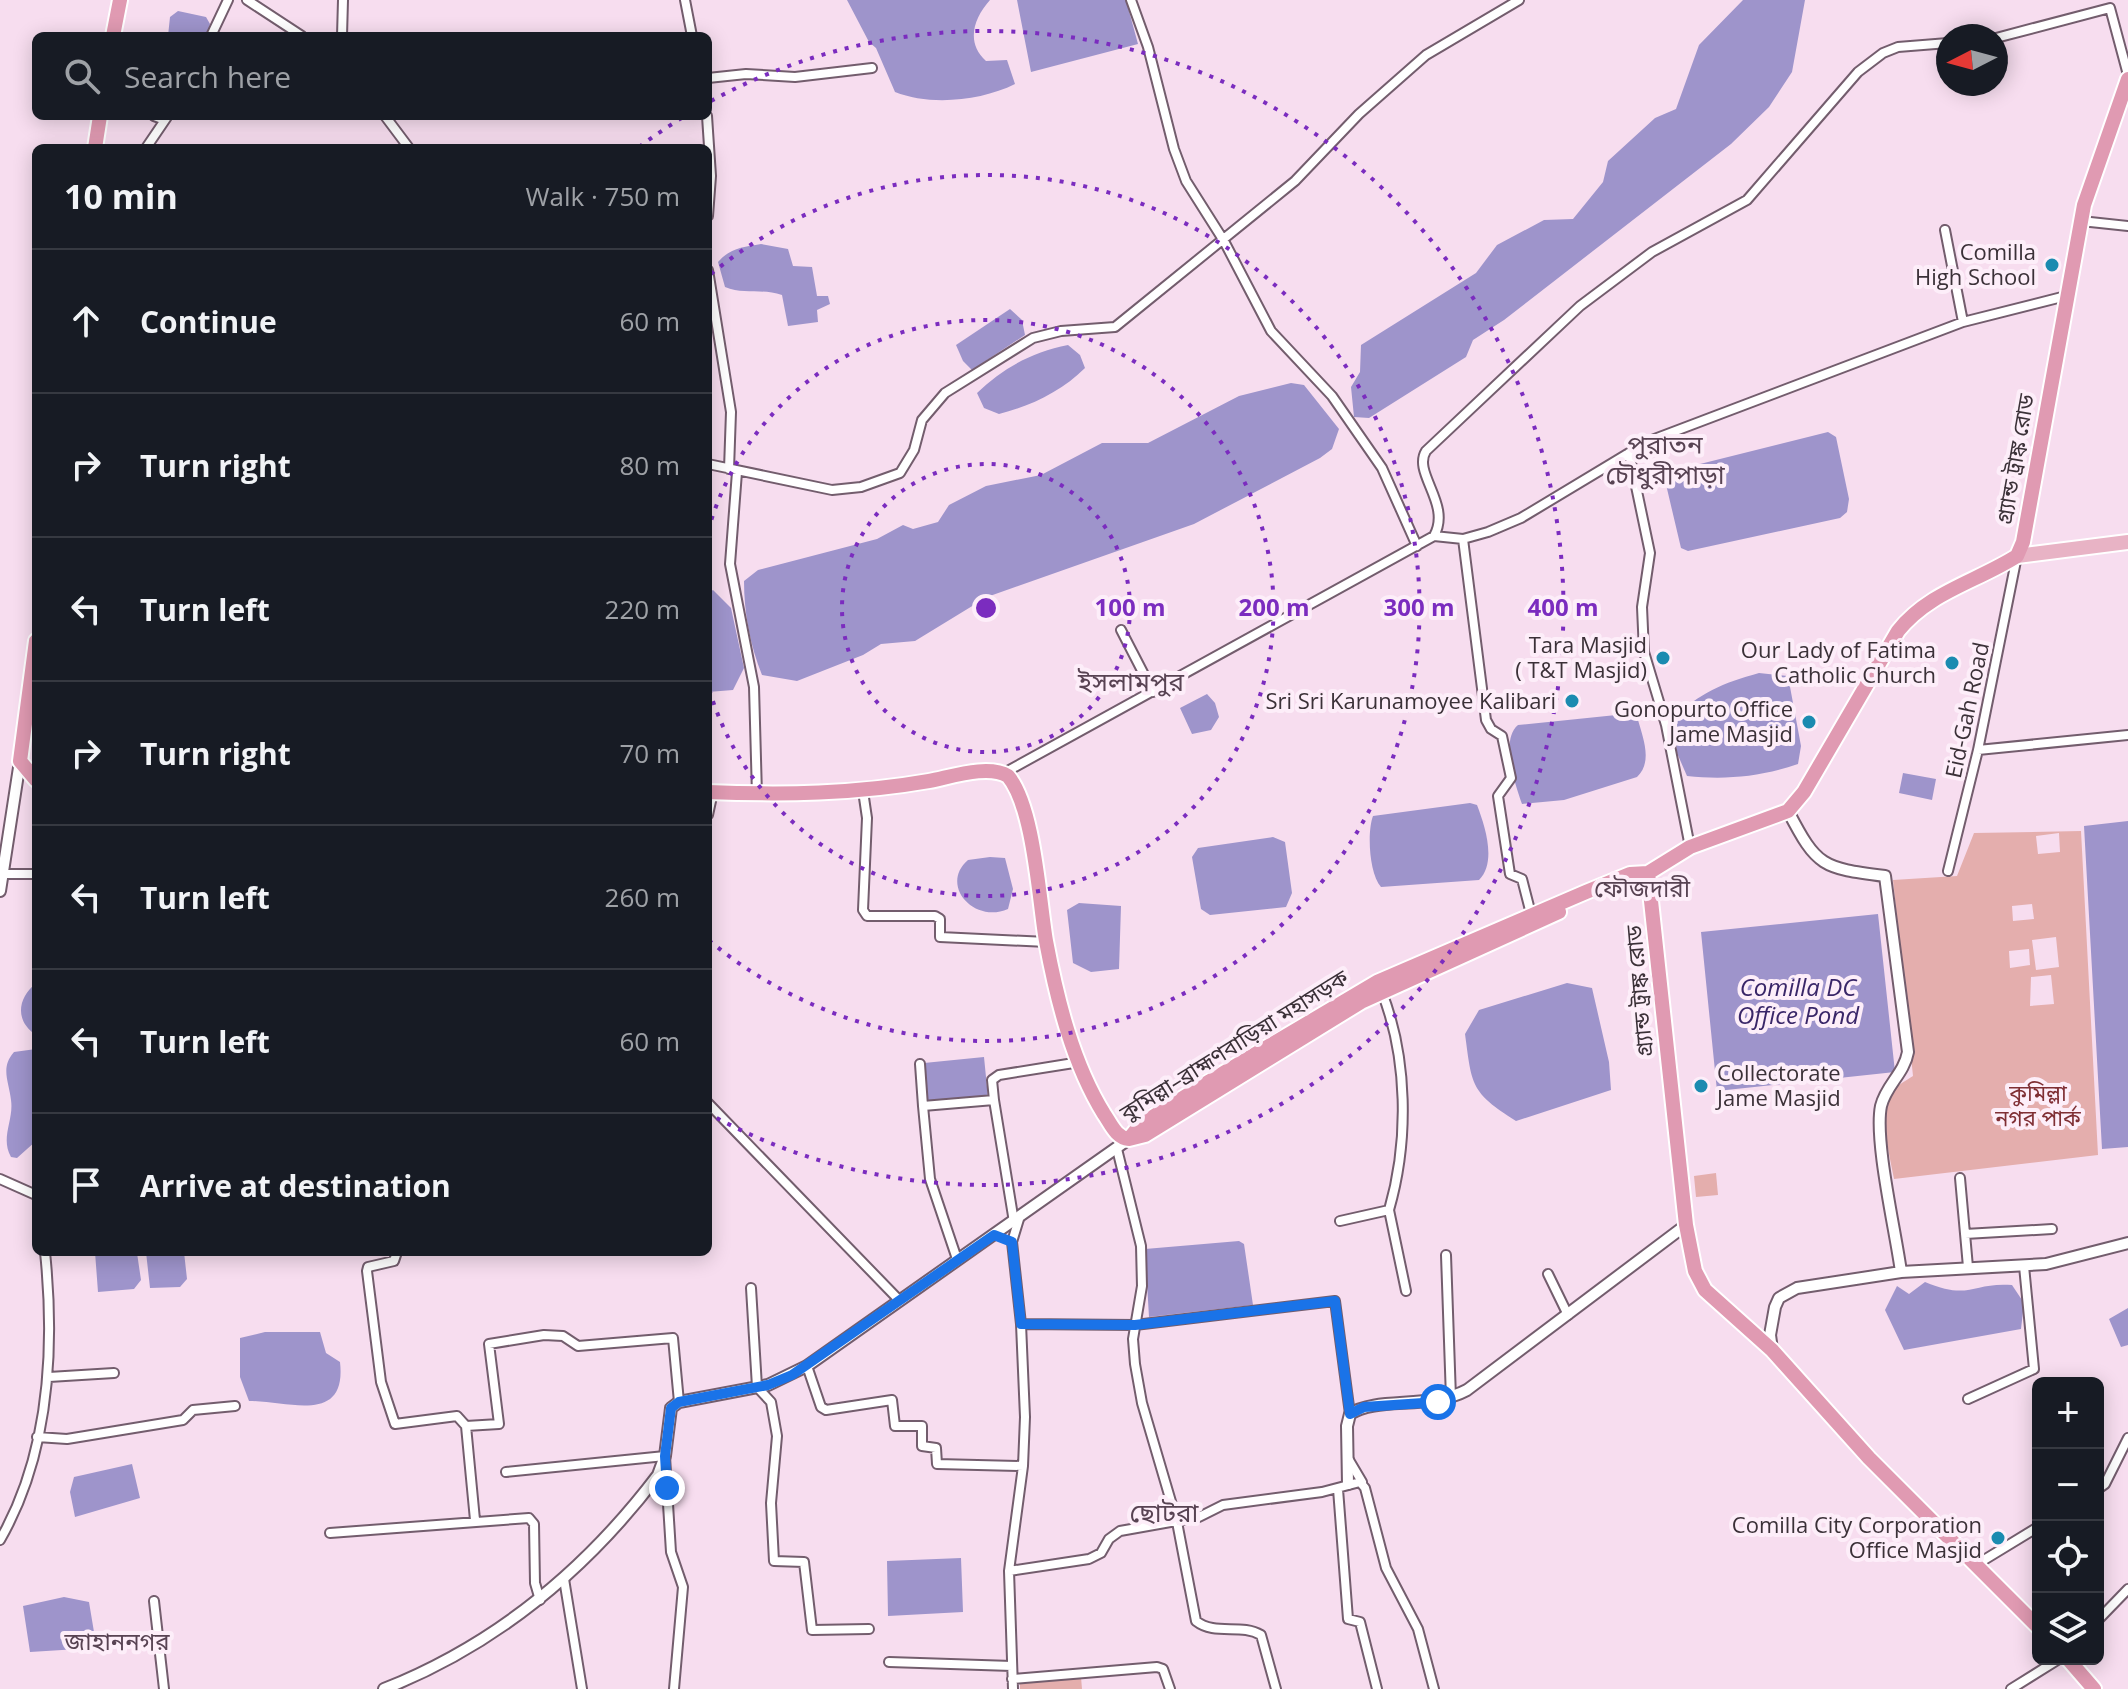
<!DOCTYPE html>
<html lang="en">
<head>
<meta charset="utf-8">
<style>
  :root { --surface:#171b24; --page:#20242c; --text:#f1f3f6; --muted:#9ea1a6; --line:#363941 }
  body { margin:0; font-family:"Open Sans","Noto Sans Bengali",sans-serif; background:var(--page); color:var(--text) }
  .controls { position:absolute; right:24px; bottom:24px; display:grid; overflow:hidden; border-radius:12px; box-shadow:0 4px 20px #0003 }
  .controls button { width:72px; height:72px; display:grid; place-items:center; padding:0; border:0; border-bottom:2px solid var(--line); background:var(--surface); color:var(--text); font:40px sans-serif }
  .compass { position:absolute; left:1936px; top:24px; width:72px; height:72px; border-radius:50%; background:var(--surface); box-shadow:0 4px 20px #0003; rotate:264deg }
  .stop { position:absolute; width:24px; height:24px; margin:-18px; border:6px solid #1a73e8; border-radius:50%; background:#fff }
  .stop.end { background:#1a73e8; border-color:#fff; box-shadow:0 2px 8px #0008 }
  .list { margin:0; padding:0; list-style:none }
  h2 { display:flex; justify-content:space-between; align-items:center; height:104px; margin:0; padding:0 32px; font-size:34px }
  h2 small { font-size:26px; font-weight:400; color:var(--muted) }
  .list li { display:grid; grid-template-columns:52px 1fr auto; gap:24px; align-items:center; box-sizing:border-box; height:144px; padding:0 32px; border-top:2px solid var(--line) }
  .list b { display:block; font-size:30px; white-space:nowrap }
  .list em { font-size:26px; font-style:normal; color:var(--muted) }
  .icon { flex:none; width:44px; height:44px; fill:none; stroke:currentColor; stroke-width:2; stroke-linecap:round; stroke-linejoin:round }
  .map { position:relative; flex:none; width:2128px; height:1689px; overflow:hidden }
  .search { position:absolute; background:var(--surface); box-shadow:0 4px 20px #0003; left:32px; top:32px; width:680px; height:88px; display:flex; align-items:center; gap:20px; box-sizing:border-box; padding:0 28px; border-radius:12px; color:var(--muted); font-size:30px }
  .panel { position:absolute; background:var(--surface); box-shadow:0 4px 20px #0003; left:32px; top:144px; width:680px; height:1112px; border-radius:12px }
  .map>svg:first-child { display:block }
  .green { fill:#e4aead; fill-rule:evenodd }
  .water { fill:#9e94cb }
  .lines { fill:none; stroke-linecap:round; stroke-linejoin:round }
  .minor-casing { stroke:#735d6d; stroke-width:12 }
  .tertiary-casing { stroke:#735d6d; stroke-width:14 }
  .primary-casing { stroke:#fff; stroke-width:18 }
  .trunk-casing { stroke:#fff; stroke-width:18 }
  .minor { stroke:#fff; stroke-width:8 }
  .tertiary { stroke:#fff; stroke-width:10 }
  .primary { stroke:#e8b3c5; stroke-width:14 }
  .trunk { stroke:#e09ab2; stroke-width:14 }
  .route { stroke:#1a73e8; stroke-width:10 }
  .ring { fill:none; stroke:#7b2cbf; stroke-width:4; stroke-dasharray:4 8 }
  .poi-dot { fill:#1b8bb0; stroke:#fdeef9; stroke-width:3 }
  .labels { text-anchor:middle; stroke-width:8; stroke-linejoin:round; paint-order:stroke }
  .poi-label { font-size:22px; fill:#3b3138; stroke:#fdeef9; text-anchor:end }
  .street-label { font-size:22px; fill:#3b3138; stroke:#fdeef9 }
  .park-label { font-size:22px; fill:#7f2f34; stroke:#fdeef9 }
  .neighbourhood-label { font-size:24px; fill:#584353; stroke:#fdeef9 }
  .water-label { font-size:24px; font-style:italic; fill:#392668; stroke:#fdeef9 }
  .quarter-label { font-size:26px; fill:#584353; stroke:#fdeef9 }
  .centre { fill:#7b2cbf; stroke:#fdeef9; stroke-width:4 }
  .ring-label { font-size:24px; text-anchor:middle; font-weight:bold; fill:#7b2cbf; stroke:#fdeef9; stroke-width:8; stroke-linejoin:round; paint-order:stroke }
</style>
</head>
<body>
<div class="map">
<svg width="2128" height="1689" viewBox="0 0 2128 1689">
  <rect width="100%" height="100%" fill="#f7ddef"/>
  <path class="green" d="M2081,831L2098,1155L1894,1179C1890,1155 1877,1113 1893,1091C1897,1085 1907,1080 1913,1076L1893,880L1957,876L1974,833ZM2059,833L2060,852L2038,854L2036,836ZM2032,904L2034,919L2013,921L2012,906ZM2056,937L2059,967L2036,970L2032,940ZM2029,949L2030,965L2010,968L2009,951ZM2051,975L2054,1004L2030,1006L2031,977Z
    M1716,1173L1718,1195L1696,1197L1694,1176Z
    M1081,1677L1082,1689H1020V1683Z"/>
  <path class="water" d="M847,0H990C973,19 966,43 986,61L1007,60L1015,84C981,101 930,106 895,92L876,48L869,42Z
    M1017,0H1126L1138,44L1031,72Z
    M1743,0H1805L1792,72L1769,107L1731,144L1504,320L1473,340L1466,357L1369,418L1354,417L1351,387L1360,372L1361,345L1476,273L1497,245L1544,220L1573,219L1603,182L1608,161L1655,118L1676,109L1699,45Z
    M178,11L206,17L210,24L207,36H168L170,17Z
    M761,244L788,249L793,266L812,267L817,296H828L830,304L817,310L818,322L788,326L782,295C762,288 744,295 725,287L718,262C730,248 743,247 761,244Z
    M1010,309L1022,320L1025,335L972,370L963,361L956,345Z
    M1068,345L1080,355L1085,368C1062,391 1031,406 999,414L984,408L977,393C1003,368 1032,352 1068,345Z
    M1291,383L1304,385L1339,429L1332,449L1320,458L1194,524L987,597L915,641L881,644L863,655L797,681L762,675C750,645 744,613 744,581L758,570L877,539L903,525L913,529L938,522L949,505L986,486L1041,475L1102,443H1148L1239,396Z
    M1828,432L1836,437L1849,499L1847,512L1840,518L1688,551L1681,548L1664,476L1668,472Z
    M713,590L731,608L744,668L733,690L708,692V593Z
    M1759,673L1788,676L1801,746L1798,764C1761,777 1725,780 1687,776L1677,753L1673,719C1699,693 1723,683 1759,673Z
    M1207,694L1215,703L1219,717L1211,730L1192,734L1180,708Z
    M1626,714L1638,720C1643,738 1653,762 1637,777L1564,800L1522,804C1515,784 1500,740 1518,725Z
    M1903,773L1936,779L1932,800L1899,793Z
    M1470,803L1477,805C1485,826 1497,862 1479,880L1381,887C1369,873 1367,832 1373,816Z
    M2128,821V1147L2102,1149L2084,826Z
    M1273,837L1285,842L1292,893L1286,907L1210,915L1201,909L1192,857L1198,848Z
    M990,857L1005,858L1013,889L1008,909C974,924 939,885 968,860Z
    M1079,903L1121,906L1119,969L1091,972L1073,963L1067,910Z
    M1878,914L1895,1072L1717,1091L1701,932Z
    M36,983V1035C15,1021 17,999 36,983Z
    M1567,983L1592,988L1609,1062L1611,1090L1516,1121C1470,1092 1472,1085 1465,1034L1479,1010Z
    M36,1049V1141L17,1158L11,1157C0,1138 14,1120 11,1100C9,1081 0,1068 14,1052Z
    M984,1057L988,1097L928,1102L924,1063Z
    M1239,1241L1244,1244L1253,1305L1149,1317L1145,1249Z
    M95,1252L137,1253L141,1280L134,1289L98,1292Z
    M146,1252H184L187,1279L180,1287L150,1288Z
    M1925,1282C1970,1301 1972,1282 2012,1285L2024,1303L2021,1329L1904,1350L1885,1310L1897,1286L1909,1294Z
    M2128,1308V1345L2121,1347L2109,1319Z
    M320,1332L326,1353L340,1362C347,1425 289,1401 249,1401L240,1377V1338L265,1332Z
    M132,1464L140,1498L75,1517L70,1492L74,1477Z
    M961,1558L963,1612L888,1616L887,1561Z
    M64,1597L89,1602L95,1638L78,1649L30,1652L23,1606Z"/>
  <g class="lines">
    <g class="minor-casing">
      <path id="minor" d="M247,0L302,36
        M685,0L692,36
        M1131,0L1148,47L1174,149L1186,181L1224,241L1271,331L1332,396L1382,468L1417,546
        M211,36L228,0
        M342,36L343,0
        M1996,38L2110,8L2128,75
        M708,78L746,74L795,77L872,68
        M154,116L165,120L167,117
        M385,116L409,148
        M707,116L711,176L708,216
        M146,148L165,120
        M2081,221L2128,226
        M1945,230L1963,322L2066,296
        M708,270L731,412L729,469
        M1629,453L1650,553L1642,607L1644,652L1666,725L1690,847
        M708,464L832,490L861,487L900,473L914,450L922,420L945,393L1033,338L1061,331L1115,327L1295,181L1359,114L1426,55L1519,0
        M737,472L730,564L754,687L757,795
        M1434,536L1463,539L1488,532L1521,518L1649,441L1963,322
        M1463,539L1486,720L1491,729L1502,736L1511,778L1498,796L1510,874L1522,879L1531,914
        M1121,630L1153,692
        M1978,750L2128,735
        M1004,773L1434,536C1452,504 1412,473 1426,451L1580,306L1652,252L1747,200L1858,72L1883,53L1898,47L1948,43
        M863,791L867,818L863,910L867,916H935L940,919V937L1047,942
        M708,815L713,792
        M1948,871L1978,750L2017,556
        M3,874H36
        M920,1064L923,1106L994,1100L992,1080L999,1075L1080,1062
        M994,1100L1014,1222
        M708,1103L899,1300
        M923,1106L930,1179L957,1259
        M1117,1149L1141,1246L1142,1286L1133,1339L1135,1364L1142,1403L1177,1522L1196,1621C1215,1636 1241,1623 1261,1635L1276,1689
        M1960,1178L1968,1267
        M0,1179L36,1195
        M1389,1210L1406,1291
        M1340,1221L1389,1210C1409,1141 1408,1057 1381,990
        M1965,1234L2052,1229
        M397,1252L394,1261L368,1267L367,1271L381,1382L395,1424L457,1416L466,1426L499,1424L489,1344L544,1335L563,1336L578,1346L673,1338L679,1402
        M1446,1255L1451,1398
        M1548,1274L1568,1315
        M751,1288L757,1387L771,1402L777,1436L771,1503L774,1561L804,1562L812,1630L869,1629
        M1021,1324L1135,1325L1335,1301L1350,1414
        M807,1366L821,1407L826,1410L892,1400L895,1426H922V1446L936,1448L937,1464L1023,1466
        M49,1377L114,1373
        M1968,1399L2034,1369L2024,1266
        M466,1426L475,1520
        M37,1437L67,1439L183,1420L193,1410L235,1406
        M1349,1460L1362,1482
        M506,1472L665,1456L671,1552L683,1587L674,1689
        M1338,1489L1348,1619L1360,1622L1377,1689
        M2098,1489L2105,1484L2128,1438
        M330,1533L529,1518L534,1524L535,1583L540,1600
        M0,1540C50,1453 55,1349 45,1252
        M1979,1563L2038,1527
        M1009,1571L1089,1559L1101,1553L1109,1539L1120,1531L1199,1517L1223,1505L1322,1492L1360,1482L1365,1488L1386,1568L1418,1629L1434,1689
        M564,1579L582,1689
        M154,1601L164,1689
        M2098,1620L2128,1589
        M889,1662L1012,1666
        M1012,1679L1157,1667L1163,1669L1170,1689
        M1013,1689L1009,1571L1023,1466L1025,1417L1021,1324L1012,1242L1019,1219
        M2011,1689L2059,1659"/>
    </g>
    <g class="tertiary-casing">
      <path id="tertiary" d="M1788,811C1817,867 1822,868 1885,876L1908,1052C1904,1074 1886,1085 1881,1106C1874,1141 1896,1233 1901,1272
        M0,891L20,761
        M1772,1350L1770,1335L1775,1307L1779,1298L1797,1288L1901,1272L2046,1264L2128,1243
        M1348,1484L1347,1426L1350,1414C1377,1396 1430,1410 1467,1390L1686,1225
        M384,1689C495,1645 586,1570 658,1475L665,1456L671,1408L679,1402L768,1385L807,1366L1129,1139"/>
    </g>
    <g class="primary-casing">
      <path id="primary" d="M2017,556L2128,542"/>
    </g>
    <g class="trunk-casing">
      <path id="trunk" d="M113,36L120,0
        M95,148L100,116
        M36,641L20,761L36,780
        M708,792C783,795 855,794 929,781C951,777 988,764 1008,776C1034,807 1039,900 1046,941C1057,1000 1073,1064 1104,1114C1111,1124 1116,1138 1129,1139
        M1129,1139L1140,1125L1210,1081L1377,982L1586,892L1630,874L1648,873
        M1129,1139L1145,1135L1361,1002L1559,912
        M2038,1627L1869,1458L1772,1350L1705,1290L1695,1271L1686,1225L1648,873L1690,847L1788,811L1804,792L1898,631C1929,592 1976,582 2017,556L2023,542L2084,205L2128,79
        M2068,1659L2094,1689"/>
    </g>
    <use href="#minor" class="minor"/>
    <use href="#tertiary" class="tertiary"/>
    <use href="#primary" class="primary"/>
    <use href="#trunk" class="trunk"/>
  </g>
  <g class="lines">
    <path class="route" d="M667,1488L665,1456L671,1408L679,1402L768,1385L792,1375L994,1235L1012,1242L1021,1324L1135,1325L1335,1301L1350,1414L1364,1407L1438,1402"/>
  </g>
  <g class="ring">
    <circle cx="986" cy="608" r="144"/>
    <path d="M708 531A288 288 0 1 1 708 685"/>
    <path d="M711 274A433 433 0 1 1 711 942"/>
    <path d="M639 147A577 577 0 0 1 685 116M711 101A577 577 0 1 1 711 1115"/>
  </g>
  <g class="poi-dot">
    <circle cx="2052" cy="265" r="8"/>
    <circle cx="1663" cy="658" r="8"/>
    <circle cx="1952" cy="663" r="8"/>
    <circle cx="1572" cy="701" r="8"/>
    <circle cx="1809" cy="722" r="8"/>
    <circle cx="1701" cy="1086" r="8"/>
    <circle cx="1998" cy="1538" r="8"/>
  </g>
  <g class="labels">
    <g class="poi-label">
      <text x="2036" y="260">Comilla<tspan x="2036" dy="25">High School</tspan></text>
      <text x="1647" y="653">Tara Masjid<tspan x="1647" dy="25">( T&amp;T Masjid)</tspan></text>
      <text x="1936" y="658">Our Lady of Fatima<tspan x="1936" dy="25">Catholic Church</tspan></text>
      <text x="1556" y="709">Sri Sri Karunamoyee Kalibari</text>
      <text x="1793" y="717">Gonopurto Office<tspan x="1793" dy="25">Jame Masjid</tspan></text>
      <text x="1717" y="1081" text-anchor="start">Collectorate<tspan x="1717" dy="25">Jame Masjid</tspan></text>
      <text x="1982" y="1533">Comilla City Corporation<tspan x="1982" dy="25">Office Masjid</tspan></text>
    </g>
    <g class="street-label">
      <text transform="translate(2015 459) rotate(-80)" y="8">গ্র্যান্ড ট্রাঙ্ক রোড</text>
      <text transform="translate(1967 710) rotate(-78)" y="8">Eid-Gah Road</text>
      <text transform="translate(1639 991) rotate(-95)" y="8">গ্র্যান্ড ট্রাঙ্ক রোড</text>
      <text transform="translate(1234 1045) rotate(-32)" y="8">কুমিল্লা–ব্রাহ্মণবাড়িয়া মহাসড়ক</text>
    </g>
    <g class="park-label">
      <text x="2038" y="1101">কুমিল্লা<tspan x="2038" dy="25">নগর পার্ক</tspan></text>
    </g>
    <g class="neighbourhood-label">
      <text x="1642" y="897">ফৌজদারী</text>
      <text x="117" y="1650">জাহাননগর</text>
    </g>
    <g class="water-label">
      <text x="1798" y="996">Comilla DC<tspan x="1798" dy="28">Office Pond</tspan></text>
    </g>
    <g class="quarter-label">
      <text x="1665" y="454">পুরাতন<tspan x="1665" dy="30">চৌধুরীপাড়া</tspan></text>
      <text x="1131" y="691">ইসলামপুর</text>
      <text x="1164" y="1522">ছোটরা</text>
    </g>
  </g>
  <circle cx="986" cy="608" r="12" class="centre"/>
  <g class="ring-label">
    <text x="1130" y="616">100 m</text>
    <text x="1274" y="616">200 m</text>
    <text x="1419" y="616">300 m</text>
    <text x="1563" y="616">400 m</text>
  </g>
</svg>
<div class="controls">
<button>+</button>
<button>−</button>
<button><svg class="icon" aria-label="locate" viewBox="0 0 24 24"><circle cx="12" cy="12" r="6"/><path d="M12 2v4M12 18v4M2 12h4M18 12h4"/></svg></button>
<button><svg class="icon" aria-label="layers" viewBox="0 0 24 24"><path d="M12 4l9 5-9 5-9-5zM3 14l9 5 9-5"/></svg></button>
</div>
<svg class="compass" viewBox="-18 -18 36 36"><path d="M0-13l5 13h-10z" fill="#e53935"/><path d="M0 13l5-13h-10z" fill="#9ea1a6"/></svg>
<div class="stop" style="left:1438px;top:1402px"></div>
<div class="stop end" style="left:667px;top:1488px"></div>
<div class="search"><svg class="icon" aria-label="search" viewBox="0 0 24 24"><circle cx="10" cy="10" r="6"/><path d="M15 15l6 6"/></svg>Search here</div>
<section class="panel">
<h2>10 min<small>Walk · 750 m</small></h2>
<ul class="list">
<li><svg class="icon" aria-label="ahead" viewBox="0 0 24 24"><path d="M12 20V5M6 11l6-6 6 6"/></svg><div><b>Continue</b></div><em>60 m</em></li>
<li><svg class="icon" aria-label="right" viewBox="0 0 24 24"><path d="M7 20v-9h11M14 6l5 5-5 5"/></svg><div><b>Turn right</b></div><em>80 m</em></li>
<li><svg class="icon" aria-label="left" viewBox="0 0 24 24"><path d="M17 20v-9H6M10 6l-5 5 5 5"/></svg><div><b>Turn left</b></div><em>220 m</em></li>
<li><svg class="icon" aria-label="right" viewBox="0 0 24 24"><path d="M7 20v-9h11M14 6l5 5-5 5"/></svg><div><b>Turn right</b></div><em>70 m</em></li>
<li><svg class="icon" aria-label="left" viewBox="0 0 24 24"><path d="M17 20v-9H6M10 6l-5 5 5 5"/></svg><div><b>Turn left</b></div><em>260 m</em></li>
<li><svg class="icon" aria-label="left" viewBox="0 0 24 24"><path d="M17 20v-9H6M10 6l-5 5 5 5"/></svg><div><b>Turn left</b></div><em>60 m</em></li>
<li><svg class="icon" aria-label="arrive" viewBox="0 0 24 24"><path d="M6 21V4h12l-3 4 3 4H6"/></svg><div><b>Arrive at destination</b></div></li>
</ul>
</section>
</div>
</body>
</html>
